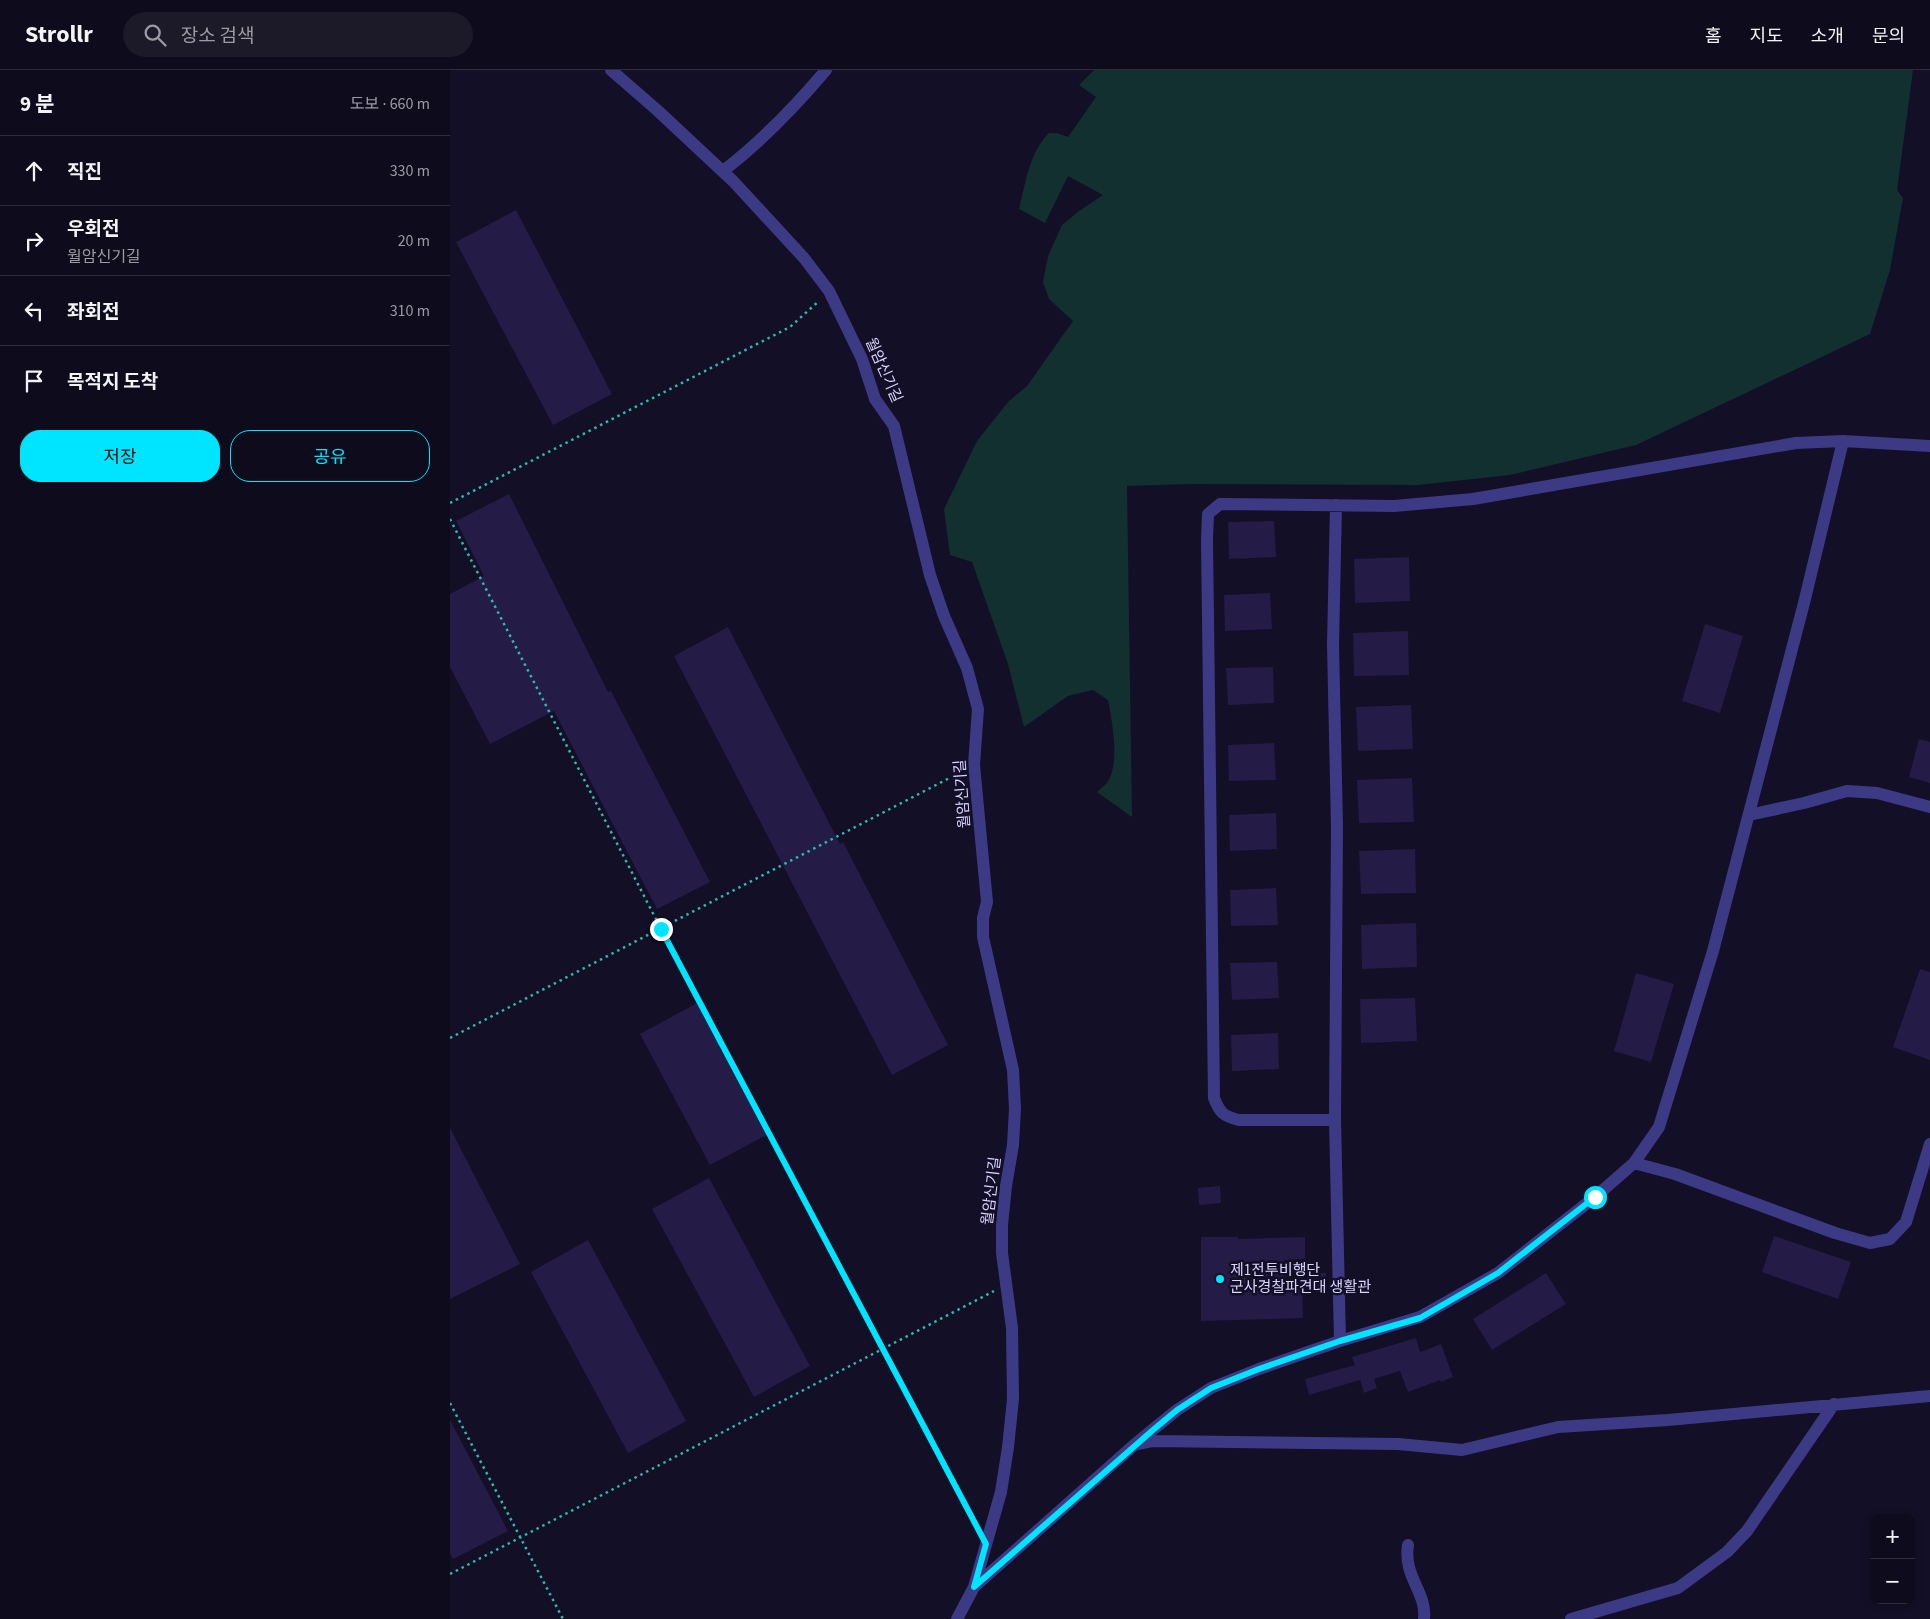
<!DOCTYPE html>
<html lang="ko">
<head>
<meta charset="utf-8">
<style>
  :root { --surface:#0e0b1c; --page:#1c1929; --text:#f1f3f6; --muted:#9b9ba3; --line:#2e2b3b; --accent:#00e5ff }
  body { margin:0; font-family:"Source Sans 3","Noto Sans KR",sans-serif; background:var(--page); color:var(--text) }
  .controls { position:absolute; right:15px; bottom:15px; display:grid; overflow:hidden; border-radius:10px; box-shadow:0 2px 8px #0003 }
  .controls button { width:45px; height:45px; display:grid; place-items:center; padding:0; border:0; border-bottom:1px solid var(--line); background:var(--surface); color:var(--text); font:25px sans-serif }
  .stop { position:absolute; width:15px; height:15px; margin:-11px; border:4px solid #00e5ff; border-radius:50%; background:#fff }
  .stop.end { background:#00e5ff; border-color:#fff; box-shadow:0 1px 5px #0008 }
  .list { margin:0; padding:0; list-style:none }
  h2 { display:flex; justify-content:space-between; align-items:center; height:65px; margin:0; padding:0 20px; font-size:21px }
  h2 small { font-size:16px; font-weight:400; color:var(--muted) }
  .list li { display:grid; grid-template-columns:32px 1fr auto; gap:15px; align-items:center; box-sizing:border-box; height:70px; padding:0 20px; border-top:1px solid var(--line) }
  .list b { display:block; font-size:19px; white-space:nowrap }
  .list p { margin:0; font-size:16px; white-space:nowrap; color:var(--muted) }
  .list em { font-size:16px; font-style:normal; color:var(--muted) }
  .actions { display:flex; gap:10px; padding:15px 20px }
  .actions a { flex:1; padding:11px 0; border:1px solid var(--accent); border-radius:20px; text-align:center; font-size:18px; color:var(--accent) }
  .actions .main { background:var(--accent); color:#111 }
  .icon { flex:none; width:28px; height:28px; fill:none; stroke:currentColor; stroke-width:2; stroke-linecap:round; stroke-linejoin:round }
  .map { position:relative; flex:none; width:1480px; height:1549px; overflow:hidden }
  header { display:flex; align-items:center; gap:30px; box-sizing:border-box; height:70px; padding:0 25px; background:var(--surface); border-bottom:1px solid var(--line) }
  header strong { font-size:24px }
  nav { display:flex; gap:28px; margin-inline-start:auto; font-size:18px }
  .search { width:350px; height:45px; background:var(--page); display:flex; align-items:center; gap:12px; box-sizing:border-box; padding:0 18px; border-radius:28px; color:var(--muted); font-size:19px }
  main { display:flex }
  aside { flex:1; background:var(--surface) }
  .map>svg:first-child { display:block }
  .green { fill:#12302f }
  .building { fill:#241b47 }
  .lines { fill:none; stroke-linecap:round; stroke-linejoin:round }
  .path { stroke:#2fb8b0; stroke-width:2.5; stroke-dasharray:2.5 4; stroke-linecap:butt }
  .minor { stroke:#3d3a85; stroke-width:12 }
  .route { stroke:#00e5ff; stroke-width:6 }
  .poi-dot { fill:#00e5ff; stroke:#130f26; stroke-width:2 }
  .labels { text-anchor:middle; stroke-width:5; stroke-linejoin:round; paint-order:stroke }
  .street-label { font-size:15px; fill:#d9d4ff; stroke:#130f26 }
  .poi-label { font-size:15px; fill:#d9d4ff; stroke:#130f26; text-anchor:start }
</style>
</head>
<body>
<header>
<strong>Strollr</strong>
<div class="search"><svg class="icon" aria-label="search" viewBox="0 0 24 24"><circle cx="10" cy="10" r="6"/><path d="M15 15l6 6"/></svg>장소 검색</div>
<nav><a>홈</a><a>지도</a><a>소개</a><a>문의</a></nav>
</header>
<main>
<aside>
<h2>9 분<small>도보 · 660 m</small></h2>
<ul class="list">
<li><svg class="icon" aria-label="ahead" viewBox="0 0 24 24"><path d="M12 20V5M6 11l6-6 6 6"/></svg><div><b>직진</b></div><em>330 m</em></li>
<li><svg class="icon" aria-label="right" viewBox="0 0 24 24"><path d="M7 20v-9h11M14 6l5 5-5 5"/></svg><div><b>우회전</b><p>월암신기길</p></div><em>20 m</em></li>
<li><svg class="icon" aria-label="left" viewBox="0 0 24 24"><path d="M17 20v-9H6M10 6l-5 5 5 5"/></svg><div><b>좌회전</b></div><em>310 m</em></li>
<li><svg class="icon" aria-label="arrive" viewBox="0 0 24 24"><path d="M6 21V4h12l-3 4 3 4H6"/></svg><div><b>목적지 도착</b></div></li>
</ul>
<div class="actions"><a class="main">저장</a><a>공유</a></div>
</aside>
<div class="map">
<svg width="1480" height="1549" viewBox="0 0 1480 1549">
  <rect width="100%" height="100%" fill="#130f26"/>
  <path class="green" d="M644,0H1463L1447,120L1453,128L1440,200L1420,264L1186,375L1060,405L968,415L739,414L677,416L682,747L647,722C650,719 653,717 656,714C671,696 662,651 658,630L643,620L618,626L574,657L558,594L522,492L500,485L494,439L527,371L558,332L577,316L623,251L599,229L593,212L598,186L612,155L629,141L653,125L618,106L595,153L569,139C576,112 579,83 599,63H607L618,67L646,27L629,15Z"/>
  <path class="building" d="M66,140L162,324L103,355L6,172Z
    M59,424L158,622L161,621L260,812L207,839L104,641L40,674L0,597V524L34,506L6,451Z
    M824,451L826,487L779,489L778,452Z
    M959,487L960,531L905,533L904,489Z
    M820,523L822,559L775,561L774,525Z
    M1255,554L1293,566L1270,643L1232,631Z
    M278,557L390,774L393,772L498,975L442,1005L224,586Z
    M958,561L959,605L904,606L903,563Z
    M823,597L824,633L778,635L776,598Z
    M961,635L963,679L908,681L906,637Z
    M1469,669L1480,672V713L1459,707Z
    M824,673L826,710L779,711L778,675Z
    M962,708L964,752L909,753L907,710Z
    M826,743L827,779L780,781L779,745Z
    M965,779L966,823L911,824L909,781Z
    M826,818L828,855L781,856L780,820Z
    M966,853L967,897L912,899L911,855Z
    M827,892L829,928L782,930L780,893Z
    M1470,899L1480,902V990L1443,977Z
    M1186,903L1224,914L1201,992L1164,981Z
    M965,928L967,971L911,973L910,929Z
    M247,933L317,1065L260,1095L190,964Z
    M828,963L829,999L782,1001L781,965Z
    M0,1058L70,1194L0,1229Z
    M259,1108L360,1296L304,1327L202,1139Z
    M770,1116L771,1133L749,1135L748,1118Z
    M1324,1166L1401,1192L1388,1229L1312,1202Z
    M751,1167H788V1169L855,1167V1189L834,1190V1216L852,1215L853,1248L751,1251Z
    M138,1170L236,1351L178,1383L81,1202Z
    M861,1203H876L877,1219L862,1220Z
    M1096,1203L1116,1234L1042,1280L1023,1249Z
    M966,1268L970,1282L991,1274L1003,1307L991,1312L990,1310L958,1322L950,1301L924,1309L927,1318L914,1323L910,1310L859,1325L855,1309L905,1295L902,1287Z
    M0,1350L58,1461L3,1489L0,1483Z"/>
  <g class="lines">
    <path class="path" d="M0,433L340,257L369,231
      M0,449L211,859L527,1458
      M0,968L511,702
      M0,1333L113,1549
      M0,1504L544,1221"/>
    <path class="minor" d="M161,0L207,40L283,111L354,188L379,221L412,289L425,329L444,356L480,505L494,546L517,598L528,639L524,695L537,832L533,848V867L563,1000L565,1039L563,1075L556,1116L552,1155V1183L562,1258L563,1329L558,1377L551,1422L524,1517L507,1549
      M273,101C312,71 344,38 376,0
      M886,435L883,575L887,756L885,1050L890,1271
      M1299,745L1354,733L1397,721L1427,723L1480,737
      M885,1050H789C773,1046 770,1043 764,1028L757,469L758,444L770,434L944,436L1023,429L1346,373L1393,371L1480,376
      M1184,1093L1225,1104L1385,1163L1420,1173L1440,1169L1456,1152L1480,1074
      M684,1375L727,1340L761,1318L809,1299L890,1271L970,1247L1048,1203L1145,1127L1184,1093L1209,1057L1263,881L1354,533L1393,371
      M958,1475C953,1507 977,1522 974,1549
      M524,1517L684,1375L703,1371L948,1374L1012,1380L1108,1357L1218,1350L1480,1326
      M1121,1549L1228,1518L1277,1482L1297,1461L1384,1334"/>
  </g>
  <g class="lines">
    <path class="route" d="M211,859L536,1474L524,1517L703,1360L727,1340L761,1318L809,1299L890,1271L970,1248L1048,1203L1145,1127"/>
  </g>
  <circle class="poi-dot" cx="770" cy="1209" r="5"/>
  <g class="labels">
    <g class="street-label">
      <text transform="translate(434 300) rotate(66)" y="5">월암신기길</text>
      <text transform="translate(512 724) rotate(-94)" y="5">월암신기길</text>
      <text transform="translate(541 1121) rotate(-83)" y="5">월암신기길</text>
    </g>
    <g class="poi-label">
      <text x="780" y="1205">제1전투비행단<tspan x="780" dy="17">군사경찰파견대 생활관</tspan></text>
    </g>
  </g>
</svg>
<div class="controls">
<button>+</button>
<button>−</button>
</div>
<div class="stop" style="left:1145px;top:1127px"></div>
<div class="stop end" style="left:211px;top:859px"></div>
</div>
</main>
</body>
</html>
